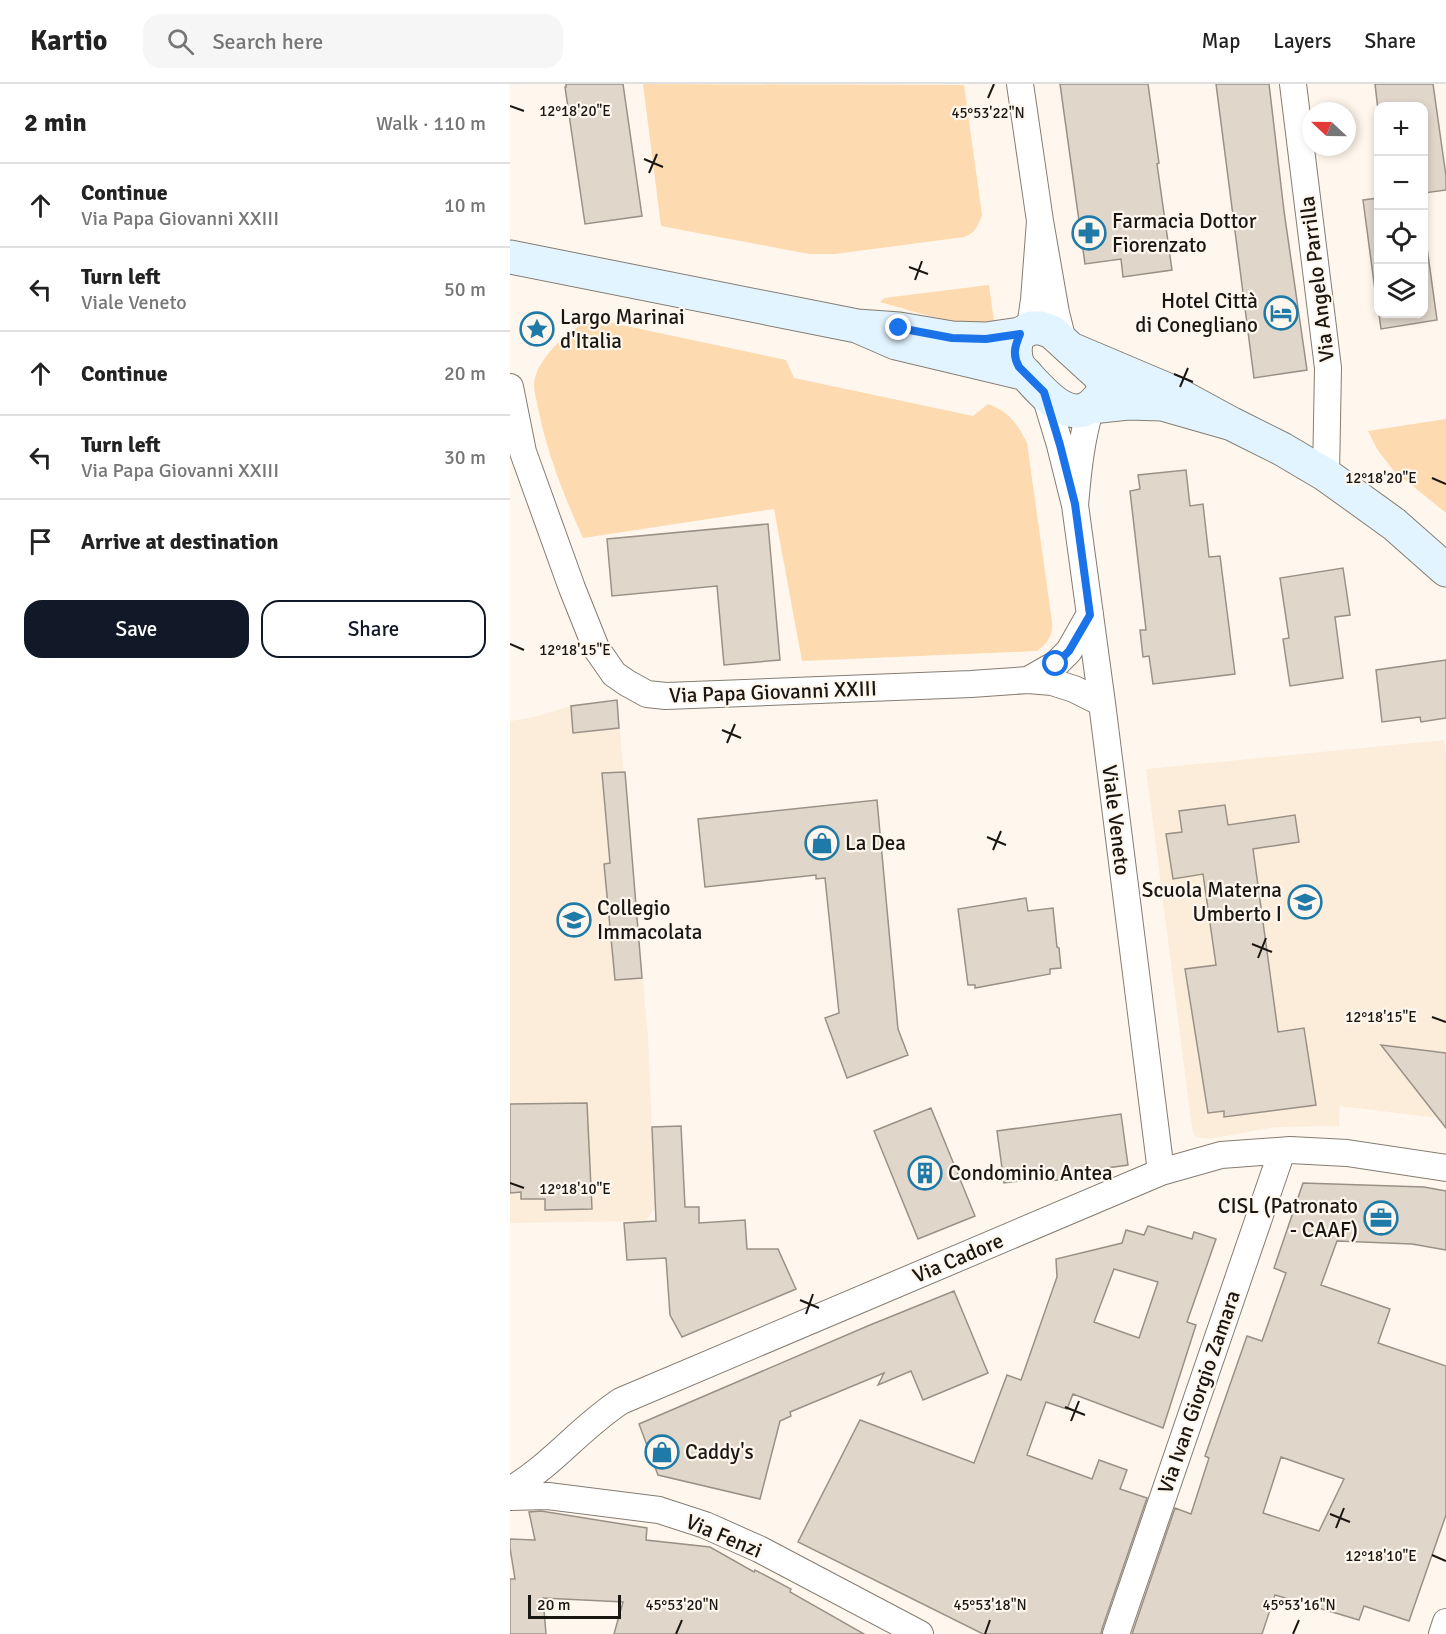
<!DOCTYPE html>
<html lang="en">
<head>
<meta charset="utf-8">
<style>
  :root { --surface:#fff; --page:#f6f6f6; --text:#222; --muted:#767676; --line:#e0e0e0; --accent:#111827 }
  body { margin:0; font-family:Signika,sans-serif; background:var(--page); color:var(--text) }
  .controls { position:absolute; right:18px; top:18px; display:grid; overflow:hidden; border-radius:12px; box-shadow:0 3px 9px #0003 }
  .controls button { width:54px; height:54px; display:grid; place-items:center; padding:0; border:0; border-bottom:2px solid var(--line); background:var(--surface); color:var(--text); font:30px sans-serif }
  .compass { position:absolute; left:792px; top:18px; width:54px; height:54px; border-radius:50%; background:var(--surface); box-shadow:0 3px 9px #0003; rotate:292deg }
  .scale { position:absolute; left:18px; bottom:15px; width:93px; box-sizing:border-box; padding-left:6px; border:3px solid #1a1612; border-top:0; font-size:16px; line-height:21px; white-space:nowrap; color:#1a1612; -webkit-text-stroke:4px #fff7ed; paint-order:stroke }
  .stop { position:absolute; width:18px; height:18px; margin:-14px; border:4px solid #1a73e8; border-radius:50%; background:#fff }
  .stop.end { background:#1a73e8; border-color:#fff; box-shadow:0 2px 6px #0008 }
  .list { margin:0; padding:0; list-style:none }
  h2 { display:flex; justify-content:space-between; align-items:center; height:78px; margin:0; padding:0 24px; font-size:26px }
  h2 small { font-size:20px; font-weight:400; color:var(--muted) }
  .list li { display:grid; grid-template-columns:39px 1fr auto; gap:18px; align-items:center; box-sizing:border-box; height:84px; padding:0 24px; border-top:2px solid var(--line) }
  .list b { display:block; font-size:22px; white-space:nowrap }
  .list p { margin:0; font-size:20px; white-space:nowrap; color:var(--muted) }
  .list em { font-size:20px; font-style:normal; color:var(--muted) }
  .actions { display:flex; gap:12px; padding:18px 24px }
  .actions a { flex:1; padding:14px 0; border:2px solid var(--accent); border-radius:18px; text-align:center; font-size:21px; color:var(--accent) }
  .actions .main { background:var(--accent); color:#fff }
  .icon { flex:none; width:33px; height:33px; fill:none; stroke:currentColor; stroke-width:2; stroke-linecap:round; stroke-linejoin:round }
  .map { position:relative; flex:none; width:936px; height:1550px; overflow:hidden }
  header { display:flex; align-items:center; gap:36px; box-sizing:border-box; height:84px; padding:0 30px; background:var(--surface); border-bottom:2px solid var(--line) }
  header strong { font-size:28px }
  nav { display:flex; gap:33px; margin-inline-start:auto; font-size:21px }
  .search { width:420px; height:54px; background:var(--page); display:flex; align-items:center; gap:15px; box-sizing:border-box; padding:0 21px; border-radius:18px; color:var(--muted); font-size:22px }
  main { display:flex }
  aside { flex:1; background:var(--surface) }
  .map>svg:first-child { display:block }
  .built { fill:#fceddb }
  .green { fill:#fddaaf }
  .building { fill:#e0d6ca; stroke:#9a9186; stroke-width:1.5; fill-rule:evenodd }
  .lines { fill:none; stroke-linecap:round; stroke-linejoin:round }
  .street-casing { stroke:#857c72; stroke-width:28 }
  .secondary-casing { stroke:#857c72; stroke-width:35 }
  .street { stroke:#fff; stroke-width:26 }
  .secondary { stroke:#e2f4ff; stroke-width:33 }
  .route { stroke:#1a73e8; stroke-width:8 }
  .ticks { fill:none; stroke:#1a1612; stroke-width:2 }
  .labels { text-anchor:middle; stroke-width:4.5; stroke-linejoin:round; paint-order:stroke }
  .poi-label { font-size:21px; fill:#1a1612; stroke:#fff7ed; text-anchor:start }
  .street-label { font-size:21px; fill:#1a1612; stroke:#fff7ed }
  .ticks-label { font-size:15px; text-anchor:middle; fill:#1a1612; stroke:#fff7ed; stroke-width:4.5; stroke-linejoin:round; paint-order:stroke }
</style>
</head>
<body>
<header>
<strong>Kartio</strong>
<div class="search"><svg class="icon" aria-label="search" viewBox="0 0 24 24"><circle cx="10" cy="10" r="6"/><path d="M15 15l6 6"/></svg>Search here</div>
<nav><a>Map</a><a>Layers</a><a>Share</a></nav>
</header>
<main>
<aside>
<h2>2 min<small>Walk · 110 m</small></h2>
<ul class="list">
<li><svg class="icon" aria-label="ahead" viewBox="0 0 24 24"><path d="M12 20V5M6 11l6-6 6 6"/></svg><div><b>Continue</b><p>Via Papa Giovanni XXIII</p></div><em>10 m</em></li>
<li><svg class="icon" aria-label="left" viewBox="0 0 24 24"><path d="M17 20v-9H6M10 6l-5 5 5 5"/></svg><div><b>Turn left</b><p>Viale Veneto</p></div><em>50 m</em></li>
<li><svg class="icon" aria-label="ahead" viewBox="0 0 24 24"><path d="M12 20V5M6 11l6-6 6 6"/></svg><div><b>Continue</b></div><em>20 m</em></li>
<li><svg class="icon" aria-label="left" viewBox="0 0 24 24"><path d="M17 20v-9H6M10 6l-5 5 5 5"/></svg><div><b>Turn left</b><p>Via Papa Giovanni XXIII</p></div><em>30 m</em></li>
<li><svg class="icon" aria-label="arrive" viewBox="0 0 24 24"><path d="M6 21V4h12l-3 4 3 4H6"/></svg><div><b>Arrive at destination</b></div></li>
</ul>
<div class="actions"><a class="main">Save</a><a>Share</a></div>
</aside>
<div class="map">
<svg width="936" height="1550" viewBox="0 0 936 1550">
  <rect width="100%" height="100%" fill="#fff7ed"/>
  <path class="built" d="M107,616L138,952L145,1123L136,1137L0,1139V637L25,633L61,622Z
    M934,656L936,671V1035L830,1022L829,1042L765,1043L700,1055L691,1054L684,1051L682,1044L636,685Z"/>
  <path class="green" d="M133,0L454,1L472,131C468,141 466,149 454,153L325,170H299L151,142Z
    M479,201L484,238L465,242L419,232L370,218L374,214Z
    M88,236L276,276L284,294L463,332L478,320C498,327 508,340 517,359L542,538C543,551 538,559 527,567L292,577L264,425L73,454C54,412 37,369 28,324C27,317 24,308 24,301C24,282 48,256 63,246C71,240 79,238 88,236Z
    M936,335V429L883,386L867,365L858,347Z"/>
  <path class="building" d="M56,0H113L132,132L75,140L55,3H56Z
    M550,0H638L649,79L647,80L662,186L613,193L611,175L575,180Z
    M706,0H759L774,127L797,286L744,294Z
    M865,0H923L936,92V106L914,109V22H868V26Z
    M868,114V229L853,116Z
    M914,142L927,236L871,245L869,230H914Z
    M676,386L680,422L693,420L699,473L710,472L725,590L643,600L639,572L633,573L630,546H636L620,407L630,405L628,391Z
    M258,440L270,576L214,581L207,502L102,512L97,455Z
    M833,484L840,531L825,533L833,594L780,602L773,555L779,554L770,494Z
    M936,576V634L911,638L910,633L872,638L866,586Z
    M107,616L109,644L63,649L61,622Z
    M115,688L132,894L105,896L94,780L100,779L92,689Z
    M367,716L388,945L398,971L337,994L315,934L329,929L315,794L306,795V791L195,803L188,735Z
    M715,721L718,741L785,731L789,758L743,765L768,948L794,944L806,1021L714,1033V1027L698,1029L675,885L706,881L693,790L663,795L656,750L672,748L669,727Z
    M516,814L518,827L543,824L547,863L549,864L551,884L540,885V890L465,904V901H458L448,825Z
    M871,961L936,969V1044Z
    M77,1019L82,1125L35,1126V1115H11V1108L0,1109V1020Z
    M421,1024L465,1132L408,1155L364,1047Z
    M611,1030L618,1081L575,1087L576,1092L541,1097V1093L494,1099L487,1047Z
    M171,1042L175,1123H189V1139L235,1136L237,1165H268L286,1205L172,1253L160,1231L156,1174L117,1176L114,1139L146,1137L142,1043Z
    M793,1099L914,1103L936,1107V1166L902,1160L827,1157L811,1201L880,1225L868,1259L936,1282V1431L899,1537L854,1522L849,1536L765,1511L752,1550H622L665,1424L681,1430L699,1374L695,1372L737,1252L752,1257L776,1189L764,1184ZM771,1373L834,1395L809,1447L753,1429Z
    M638,1142L682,1155L684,1148L706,1155L677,1238L686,1241L653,1344L563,1310L557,1325L536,1318L517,1371L582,1395L589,1376L617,1386L610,1405L637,1414L592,1545L591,1550H473L288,1458L350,1336L464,1379L497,1291L511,1296L547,1193L546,1175L612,1159L616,1146L634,1151ZM604,1185L648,1198L629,1254L584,1238Z
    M444,1207L478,1289L413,1316L401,1287L368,1301L374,1289L280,1328L281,1332L270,1337L250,1415L148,1391L129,1340L360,1241Z
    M31,1427L137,1444L136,1456L200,1463L244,1488L245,1486L281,1505L280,1508L354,1550H104L113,1518L33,1514L36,1550H0V1495H5L0,1464V1455L25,1456L19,1428Z"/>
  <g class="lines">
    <g class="street-casing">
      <path id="street" d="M510,0L530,137
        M783,0L818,284L816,391
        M517,247L521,236L524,216L530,137L546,229L553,257
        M0,303L13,368L62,504L86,564L104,590L117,599L137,610L156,612L461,600L518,596L542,598L564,605L592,619
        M534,308L550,361L565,421C568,387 571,356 581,323
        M565,421L592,619L651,1088
        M518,596L546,580L559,567L580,530
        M0,1406C41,1382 71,1343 111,1317L651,1088L711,1071L780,1066L837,1069L936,1084
        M0,1413L38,1412L149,1426L195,1441L249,1465L410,1550
        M606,1550L772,1067
        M932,1550L936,1538"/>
    </g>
    <g class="secondary-casing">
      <path id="secondary" d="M0,173L347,242
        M521,244H531L542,248L589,291C594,300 595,308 587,316C560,348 528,302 509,283C504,273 503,257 512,249C515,247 518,246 521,244Z
        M510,250L476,255L442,254L389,245L347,242L386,259L516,290
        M561,265L665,309L722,340L652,320L618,319L581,323
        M722,340L772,365L816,391L884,440L936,486"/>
    </g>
    <use href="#street" class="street"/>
    <use href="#secondary" class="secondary"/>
  </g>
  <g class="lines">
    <path class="route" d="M389,244L442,254L476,255L510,250C505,262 502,271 509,283L534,308L550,361L565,420L580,531L559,567L546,580"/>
  </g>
  <path class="ticks" d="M478,14L484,0M0,22L14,27M134,75L153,83M139,89L147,70M399,183L418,190M405,196L412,177M664,290L683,298M670,303L678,284M922,394L936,400M0,560L14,566M212,646L231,654M217,659L225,640M477,753L496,761M483,766L491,747M742,860L762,868M748,874L756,854M922,933L936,938M0,1099L14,1104M290,1216L309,1224M296,1230L303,1210M555,1323L575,1331M561,1337L569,1317M820,1430L840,1438M826,1444L834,1424M922,1471L936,1477M166,1550L172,1536M475,1550L480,1536M783,1550L789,1536"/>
  <defs>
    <g id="pharmacy-ring" transform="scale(1.725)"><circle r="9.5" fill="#fff7ed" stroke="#207aa8" stroke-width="1.5"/><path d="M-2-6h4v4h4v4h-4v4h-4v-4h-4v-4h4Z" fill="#207aa8"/></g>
    <g id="hotel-ring" transform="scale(1.725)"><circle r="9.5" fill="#fff7ed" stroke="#207aa8" stroke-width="1.5"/><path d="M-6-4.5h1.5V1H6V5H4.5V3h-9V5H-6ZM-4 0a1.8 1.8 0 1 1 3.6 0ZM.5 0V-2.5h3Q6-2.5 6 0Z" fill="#207aa8"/></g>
    <g id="sight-ring" transform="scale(1.725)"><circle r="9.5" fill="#fff7ed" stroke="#207aa8" stroke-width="1.5"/><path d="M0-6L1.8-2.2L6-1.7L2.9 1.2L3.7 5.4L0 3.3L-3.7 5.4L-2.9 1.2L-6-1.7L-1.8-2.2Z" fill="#207aa8"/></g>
    <g id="shop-ring" transform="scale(1.725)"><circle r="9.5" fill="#fff7ed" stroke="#207aa8" stroke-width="1.5"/><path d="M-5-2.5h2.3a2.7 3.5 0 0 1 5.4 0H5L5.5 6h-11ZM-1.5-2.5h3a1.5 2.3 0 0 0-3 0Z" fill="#207aa8"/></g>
    <g id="school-ring" transform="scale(1.725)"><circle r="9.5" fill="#fff7ed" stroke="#207aa8" stroke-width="1.5"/><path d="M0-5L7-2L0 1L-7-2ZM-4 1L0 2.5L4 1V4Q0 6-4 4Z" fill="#207aa8"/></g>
    <g id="building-ring" transform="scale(1.725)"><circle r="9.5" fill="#fff7ed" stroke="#207aa8" stroke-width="1.5"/><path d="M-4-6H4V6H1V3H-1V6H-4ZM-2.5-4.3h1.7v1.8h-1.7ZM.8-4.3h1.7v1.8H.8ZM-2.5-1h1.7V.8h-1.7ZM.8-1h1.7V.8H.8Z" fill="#207aa8"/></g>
    <g id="office-ring" transform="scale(1.725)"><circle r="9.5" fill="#fff7ed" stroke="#207aa8" stroke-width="1.5"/><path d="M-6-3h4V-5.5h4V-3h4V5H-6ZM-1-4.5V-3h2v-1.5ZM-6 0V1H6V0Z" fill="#207aa8"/></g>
  </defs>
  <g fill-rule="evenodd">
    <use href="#pharmacy-ring" x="579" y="149"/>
    <use href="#hotel-ring" x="771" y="229"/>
    <use href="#sight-ring" x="27" y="245"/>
    <use href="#shop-ring" x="312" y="759"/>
    <use href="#school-ring" x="795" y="818"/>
    <use href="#school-ring" x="64" y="836"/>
    <use href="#building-ring" x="415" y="1089"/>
    <use href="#office-ring" x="871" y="1134"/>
    <use href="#shop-ring" x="152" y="1368"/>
  </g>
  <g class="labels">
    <g class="poi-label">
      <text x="602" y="144">Farmacia Dottor<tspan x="602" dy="24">Fiorenzato</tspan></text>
      <text x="748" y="224" text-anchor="end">Hotel Città<tspan x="748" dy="24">di Conegliano</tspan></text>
      <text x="50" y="240">Largo Marinai<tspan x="50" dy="24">d'Italia</tspan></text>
      <text x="335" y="766">La Dea</text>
      <text x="772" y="813" text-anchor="end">Scuola Materna<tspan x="772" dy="24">Umberto I</tspan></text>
      <text x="87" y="831">Collegio<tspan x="87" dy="24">Immacolata</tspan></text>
      <text x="438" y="1096">Condominio Antea</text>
      <text x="848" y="1129" text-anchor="end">CISL (Patronato<tspan x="848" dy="24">- CAAF)</tspan></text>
      <text x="175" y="1375">Caddy's</text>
    </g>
    <g class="street-label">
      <text transform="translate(807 195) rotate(-97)" y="7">Via Angelo Parrilla</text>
      <text transform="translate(263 608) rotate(-2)" y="7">Via Papa Giovanni XXIII</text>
      <text transform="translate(606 736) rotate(83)" y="7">Viale Veneto</text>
      <text transform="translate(448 1174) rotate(-23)" y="7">Via Cadore</text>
      <text transform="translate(689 1308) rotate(-71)" y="7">Via Ivan Giorgio Zamara</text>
      <text transform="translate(214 1452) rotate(23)" y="7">Via Fenzi</text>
    </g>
  </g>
  <g class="ticks-label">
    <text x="65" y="32">12°18'20"E</text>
    <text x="478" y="34">45°53'22"N</text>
    <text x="871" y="399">12°18'20"E</text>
    <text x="65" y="571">12°18'15"E</text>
    <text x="871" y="938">12°18'15"E</text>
    <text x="65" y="1110">12°18'10"E</text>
    <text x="871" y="1477">12°18'10"E</text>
    <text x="172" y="1526">45°53'20"N</text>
    <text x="480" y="1526">45°53'18"N</text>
    <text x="789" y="1526">45°53'16"N</text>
  </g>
</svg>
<div class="controls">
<button>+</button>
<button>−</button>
<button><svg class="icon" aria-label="locate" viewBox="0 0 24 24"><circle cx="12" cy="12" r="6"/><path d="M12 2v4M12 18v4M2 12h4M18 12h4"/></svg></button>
<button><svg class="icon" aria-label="layers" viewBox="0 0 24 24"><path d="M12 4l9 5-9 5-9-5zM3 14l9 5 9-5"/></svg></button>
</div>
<svg class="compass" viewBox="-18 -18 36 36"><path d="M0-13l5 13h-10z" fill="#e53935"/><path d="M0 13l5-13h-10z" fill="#767676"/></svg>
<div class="scale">20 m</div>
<div class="stop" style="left:546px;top:580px"></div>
<div class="stop end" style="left:389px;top:244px"></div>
</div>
</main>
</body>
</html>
